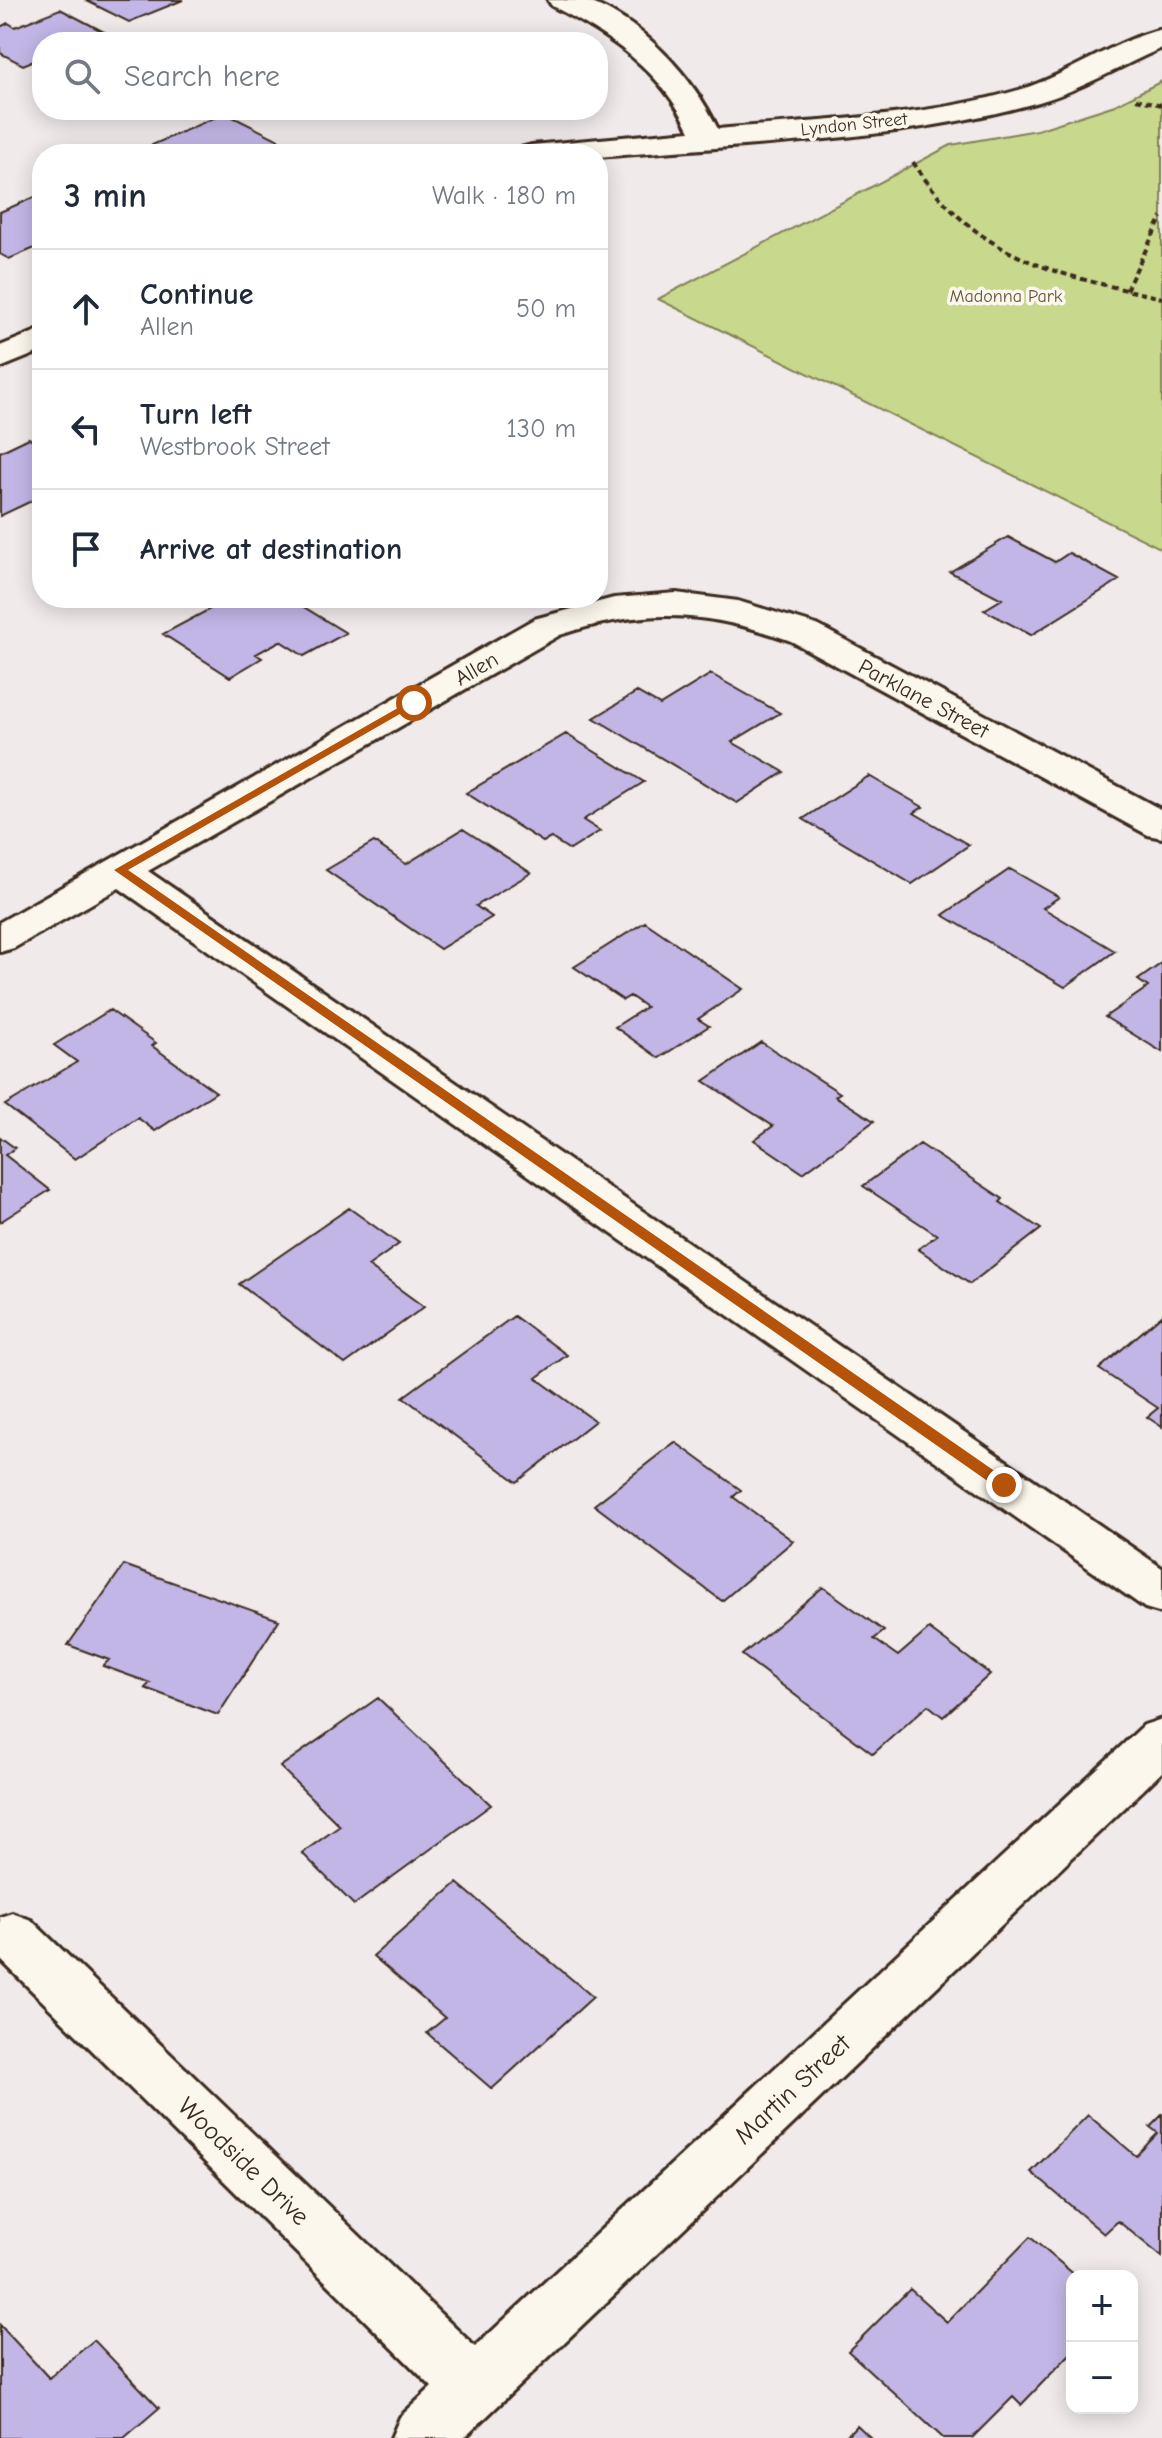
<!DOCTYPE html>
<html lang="en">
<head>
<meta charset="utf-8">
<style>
  :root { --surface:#fff; --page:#f2f2f3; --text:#1f2937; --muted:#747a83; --line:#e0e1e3 }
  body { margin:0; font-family:"Comic Neue",sans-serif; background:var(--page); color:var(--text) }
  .controls { position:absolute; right:24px; bottom:24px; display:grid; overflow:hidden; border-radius:16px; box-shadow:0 4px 20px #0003 }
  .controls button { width:72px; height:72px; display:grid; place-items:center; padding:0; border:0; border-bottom:2px solid var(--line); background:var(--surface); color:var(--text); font:40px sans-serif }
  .stop { position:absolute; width:24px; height:24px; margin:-18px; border:6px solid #b45309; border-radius:50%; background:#fff }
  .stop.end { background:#b45309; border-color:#fff; box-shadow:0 2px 8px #0008 }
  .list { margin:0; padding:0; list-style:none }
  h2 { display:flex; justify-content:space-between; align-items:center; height:104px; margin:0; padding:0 32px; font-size:34px }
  h2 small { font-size:26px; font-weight:400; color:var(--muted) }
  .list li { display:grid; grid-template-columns:52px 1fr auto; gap:24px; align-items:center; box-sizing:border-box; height:120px; padding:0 32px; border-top:2px solid var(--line) }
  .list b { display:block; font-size:30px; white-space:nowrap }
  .list p { margin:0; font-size:26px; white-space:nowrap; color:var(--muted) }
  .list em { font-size:26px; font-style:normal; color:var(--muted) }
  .icon { flex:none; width:44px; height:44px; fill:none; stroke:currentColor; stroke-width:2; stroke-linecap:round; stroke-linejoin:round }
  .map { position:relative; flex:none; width:1162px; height:2438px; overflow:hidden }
  .search { position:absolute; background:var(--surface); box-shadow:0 4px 20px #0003; left:32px; top:32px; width:576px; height:88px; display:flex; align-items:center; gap:20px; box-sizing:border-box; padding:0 28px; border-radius:32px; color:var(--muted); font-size:30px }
  .panel { position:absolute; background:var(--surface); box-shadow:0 4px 20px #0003; left:32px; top:144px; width:576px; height:464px; border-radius:32px }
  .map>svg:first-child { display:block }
  .green { fill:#c8d88d; stroke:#828156; stroke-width:2 }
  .building { fill:#c2b6e7; stroke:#3b2a1e; stroke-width:2 }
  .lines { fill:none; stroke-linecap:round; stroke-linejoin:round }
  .street-casing { stroke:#3b2a1e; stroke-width:6 }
  .path { stroke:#3b2a1e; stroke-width:4; stroke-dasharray:6 4; stroke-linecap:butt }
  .street { fill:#fbf7ec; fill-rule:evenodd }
  .route { fill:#b45309 }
  .labels { text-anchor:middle; stroke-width:7; stroke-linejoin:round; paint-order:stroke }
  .far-street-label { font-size:18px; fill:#3b2a1e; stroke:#fbf7ec }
  .far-park-label { font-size:18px; fill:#5e563a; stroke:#fbf7ec }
  .street-label { font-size:22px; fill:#3b2a1e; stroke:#fbf7ec }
  .near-street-label { font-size:26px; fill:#3b2a1e; stroke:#fbf7ec }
</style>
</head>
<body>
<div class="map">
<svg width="1162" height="2438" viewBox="0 0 1162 2438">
  <rect width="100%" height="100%" fill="#f0eaeb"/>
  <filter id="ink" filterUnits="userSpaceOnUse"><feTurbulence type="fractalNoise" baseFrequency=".0125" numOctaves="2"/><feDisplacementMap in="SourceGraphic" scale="16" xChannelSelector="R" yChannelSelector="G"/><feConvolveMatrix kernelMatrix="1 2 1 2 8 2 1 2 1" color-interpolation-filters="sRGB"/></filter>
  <g filter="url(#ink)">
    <path class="green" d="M1162,81V549L658,299L951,145L1037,130L1115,105Z"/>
    <path class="building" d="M85,0H183L129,22Z
      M60,9L104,32L79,42H42V57L23,65L0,53V27L8,23L15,27Z
      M225,113L291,146L275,154H169L152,145Z
      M37,196L42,199V245L9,259L0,254V212Z
      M29,438L42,446V496L0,516V452Z
      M1008,537L1055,562L1069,553L1119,580L1031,635L984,610L1002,599L950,572Z
      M199,598H289L346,633L304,656L280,641L256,654L262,658L230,677L163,634L214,607Z
      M711,674L780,713L732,742L784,772L737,803L594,718L637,692L660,705Z
      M566,734L644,782L583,820L600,831L570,850L551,838L543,842L466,793Z
      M869,776L923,807L914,813L969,845L912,884L803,819Z
      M463,829L531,873L476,906L492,917L440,949L326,870L374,842L406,864Z
      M1010,869L1059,897L1043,908L1115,951L1065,987L943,915Z
      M645,922L743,989L698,1019L709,1026L659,1058L615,1027L646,1007L630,996L623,1000L574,967Z
      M1162,963V1052L1105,1017L1148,987L1138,980Z
      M110,1010L156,1043L152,1046L216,1092L155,1131L138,1118L75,1159L5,1105L77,1062L54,1045Z
      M761,1042L840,1093L835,1096L874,1121L803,1173L754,1140L773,1126L704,1081Z
      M0,1137L15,1148L5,1155L50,1190L0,1222Z
      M920,1144L1003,1199L1000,1202L1041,1229L970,1284L918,1249L937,1235L863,1186Z
      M349,1208L399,1244L368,1266L424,1307L345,1364L239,1284Z
      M1162,1315V1427L1147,1417L1158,1408L1099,1369Z
      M514,1316L567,1355L536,1378L595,1421L517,1482L403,1397Z
      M675,1442L741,1490L733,1497L793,1541L722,1601L594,1505Z
      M124,1565L279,1620L218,1715L145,1688L150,1683L103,1666L109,1660L68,1645Z
      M823,1587L884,1631L874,1639L898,1656L929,1629L990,1674L943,1717L928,1705L873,1754L742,1655Z
      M378,1698L491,1805L354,1905L302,1853L340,1826L280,1767Z
      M457,1883L593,1997L492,2089L427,2033L445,2018L373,1956Z
      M1088,2115L1136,2156L1158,2133L1150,2127L1162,2115V2257L1118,2221L1104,2234L1031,2172Z
      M1030,2237L1076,2276H1072V2352L1021,2405L1013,2397L972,2438H943L848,2351L910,2289L947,2322Z
      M0,2325L49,2378L94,2340L159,2408L124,2438H0Z
      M857,2425L871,2438H844Z"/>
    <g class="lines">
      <g class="street-casing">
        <path id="street" d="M548,0C560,0 575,0 586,1C641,19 694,78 718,129C818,120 925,118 1022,89C1070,74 1113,41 1162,29V48C1122,65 1081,90 1039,102C899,142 743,144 598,157V154H517L521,148L532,145L690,131C661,70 611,36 552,6Z
          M42,329V351L0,368V346Z
          M676,593L738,601L817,625L1162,810V838L1148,835L791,641C708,611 645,607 560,635L148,871L1162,1568V1613L1145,1608L119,888L14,948L0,952V922L534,619L614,598Z
          M1162,1719V1772L464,2438H391L400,2417L432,2387L0,1959V1917L12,1913L31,1920L475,2347L1144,1725Z"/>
      </g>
      <path class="path" d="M1136,99L1162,105
        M913,162C977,260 1055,274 1162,298
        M1126,290L1162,217"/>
      <use href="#street" class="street"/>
    </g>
  </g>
  <path class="route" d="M410,701L419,703L128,870L1009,1481V1489H999L114,870Z"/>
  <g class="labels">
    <g class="far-street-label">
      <text transform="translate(854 124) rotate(-6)" y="6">Lyndon Street</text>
    </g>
    <g class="far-park-label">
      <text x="1006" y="302">Madonna Park</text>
    </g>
    <g class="street-label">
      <text transform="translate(476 668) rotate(-30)" y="8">Allen</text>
      <text transform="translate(924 698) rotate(28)" y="8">Parklane Street</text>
    </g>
    <g class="near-street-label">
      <text transform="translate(792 2089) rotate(-43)" y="9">Martin Street</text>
      <text transform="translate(244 2161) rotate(44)" y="9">Woodside Drive</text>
    </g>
  </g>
</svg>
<div class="controls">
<button>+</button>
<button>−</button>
</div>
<div class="stop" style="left:414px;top:703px"></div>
<div class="stop end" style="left:1004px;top:1485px"></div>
<div class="search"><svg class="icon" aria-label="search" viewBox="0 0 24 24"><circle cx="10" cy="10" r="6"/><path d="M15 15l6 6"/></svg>Search here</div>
<section class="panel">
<h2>3 min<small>Walk · 180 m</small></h2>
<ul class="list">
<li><svg class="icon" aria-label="ahead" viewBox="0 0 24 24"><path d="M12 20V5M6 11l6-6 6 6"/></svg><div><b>Continue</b><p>Allen</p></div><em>50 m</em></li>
<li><svg class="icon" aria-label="left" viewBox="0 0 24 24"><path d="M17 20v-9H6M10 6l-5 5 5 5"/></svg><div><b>Turn left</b><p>Westbrook Street</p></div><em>130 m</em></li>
<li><svg class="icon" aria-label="arrive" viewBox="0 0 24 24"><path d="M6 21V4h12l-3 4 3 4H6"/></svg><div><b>Arrive at destination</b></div></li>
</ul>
</section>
</div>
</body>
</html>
